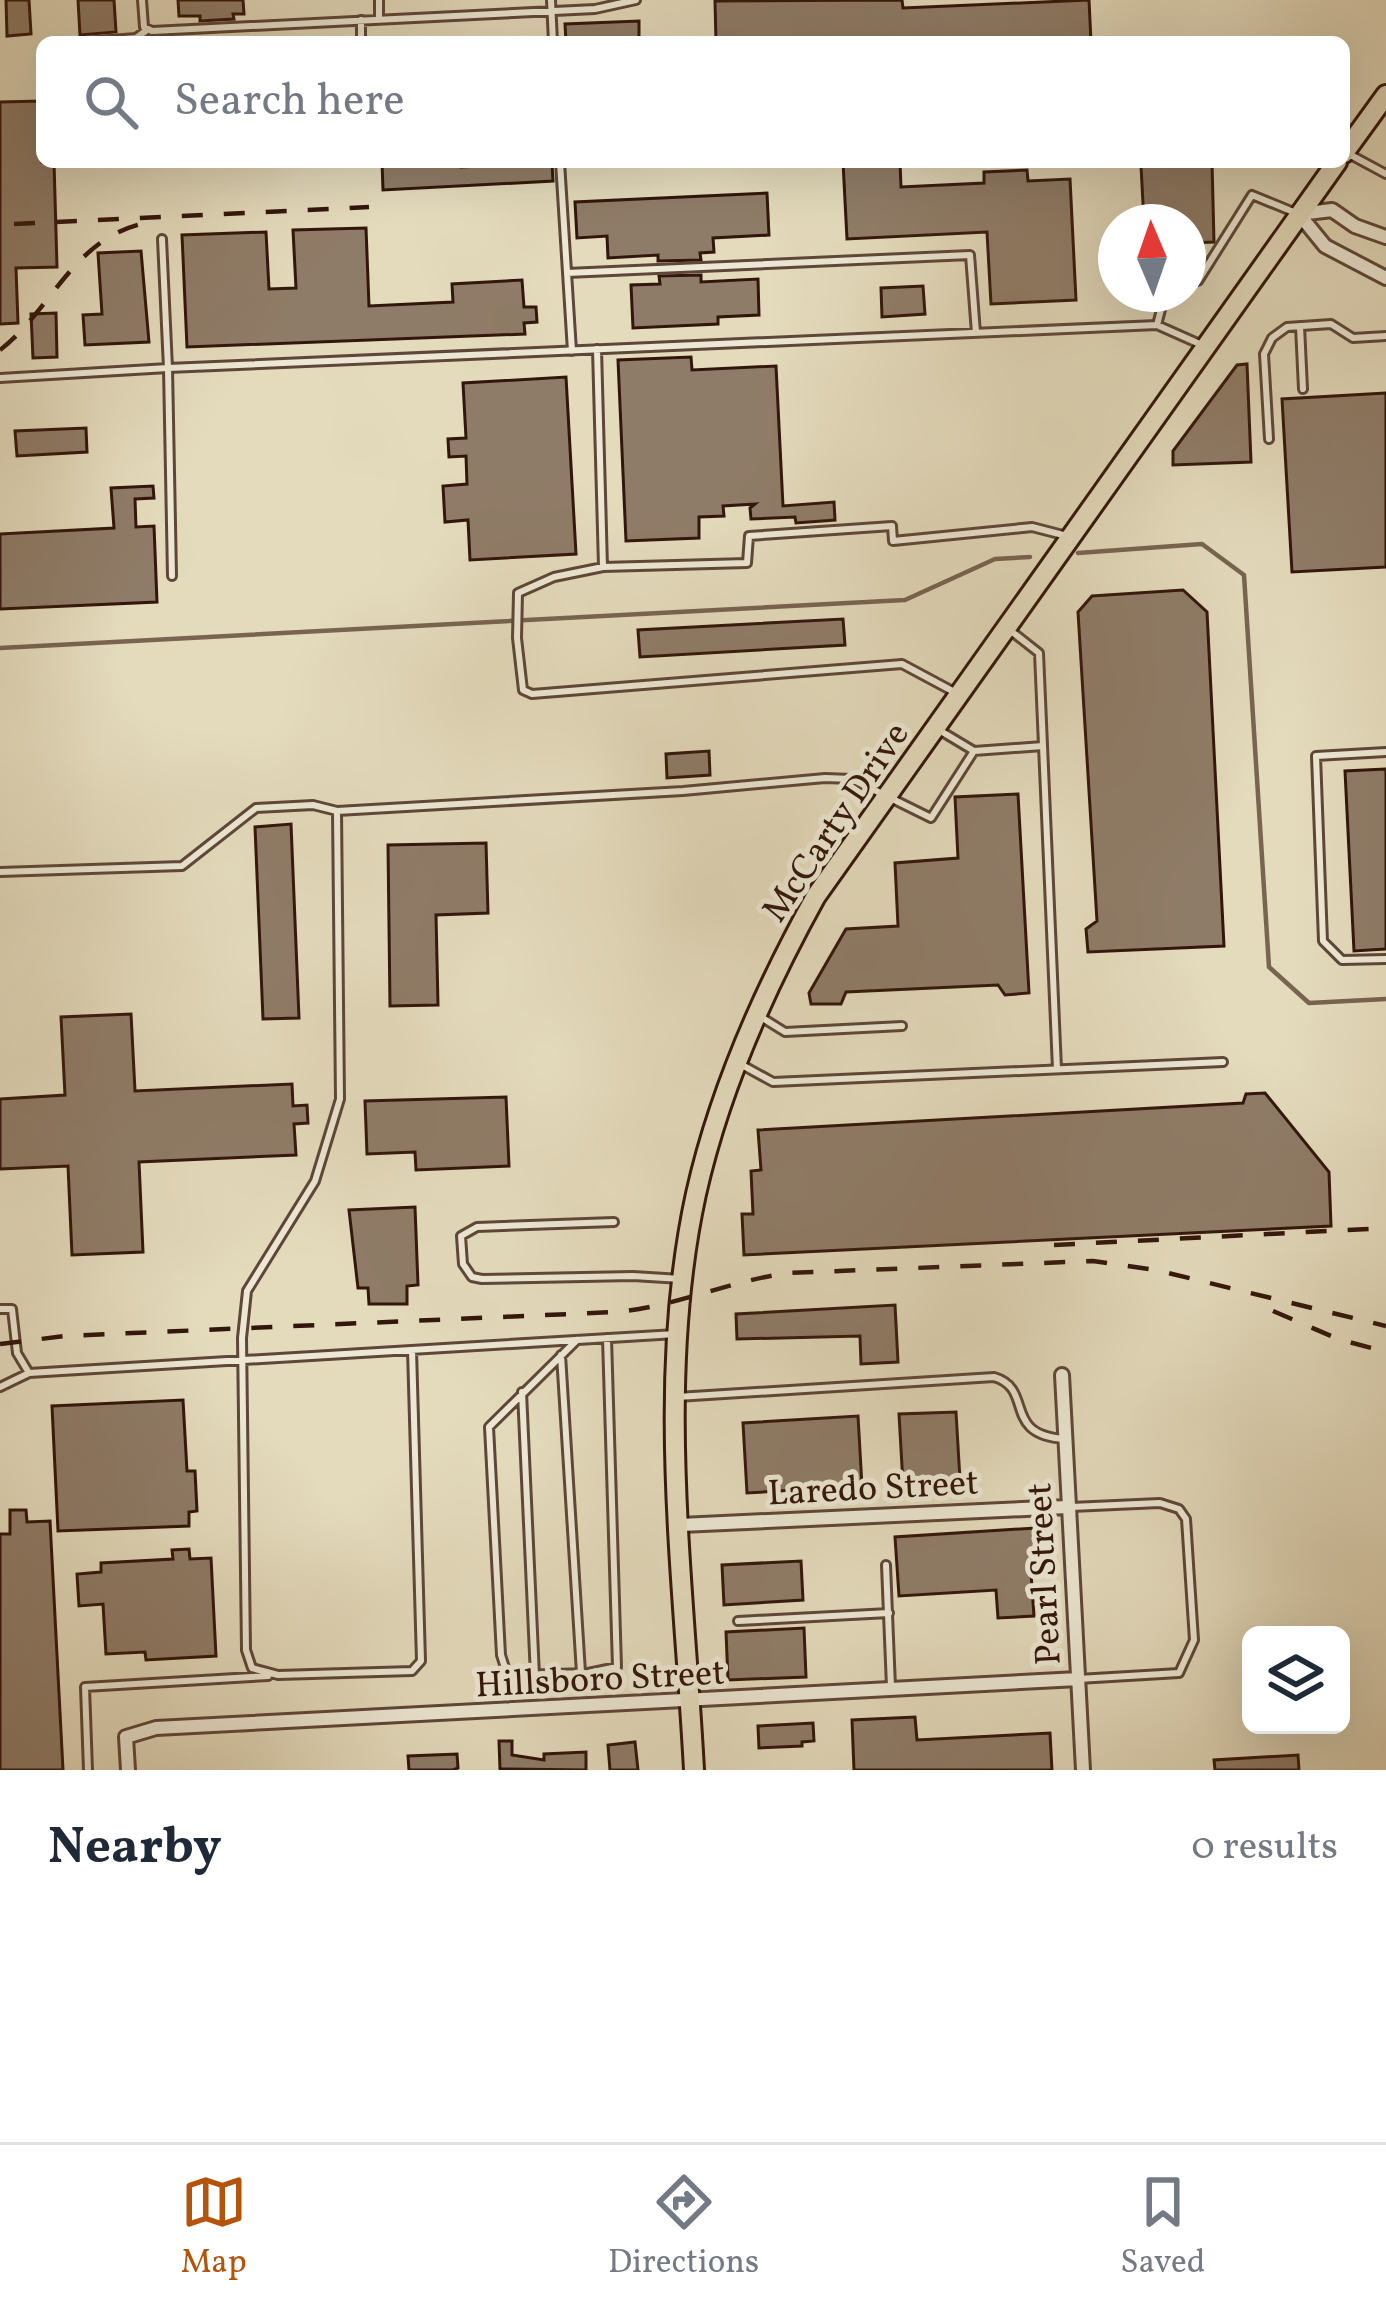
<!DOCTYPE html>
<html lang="en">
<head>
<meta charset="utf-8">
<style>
  :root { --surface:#fff; --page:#f2f2f3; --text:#1f2937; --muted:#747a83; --line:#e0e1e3; --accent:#b45309 }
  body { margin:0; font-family:Vollkorn,serif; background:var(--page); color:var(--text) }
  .controls { position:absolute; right:36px; bottom:36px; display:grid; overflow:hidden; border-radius:18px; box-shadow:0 12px 48px #0002 }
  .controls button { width:108px; height:108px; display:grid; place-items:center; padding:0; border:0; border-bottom:3px solid var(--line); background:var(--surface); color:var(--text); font:60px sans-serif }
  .compass { position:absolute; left:1098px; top:204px; width:108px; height:108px; border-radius:50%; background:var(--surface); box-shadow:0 12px 48px #0002; rotate:358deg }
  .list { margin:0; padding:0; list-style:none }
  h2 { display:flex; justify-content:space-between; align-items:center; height:156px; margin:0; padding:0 48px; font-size:51px }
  h2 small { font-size:39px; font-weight:400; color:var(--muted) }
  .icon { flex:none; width:66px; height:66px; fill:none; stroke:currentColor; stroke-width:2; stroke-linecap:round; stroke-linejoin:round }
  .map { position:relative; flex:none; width:1386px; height:1770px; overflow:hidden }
  .search { position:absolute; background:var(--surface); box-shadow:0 12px 48px #0002; left:36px; right:36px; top:36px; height:132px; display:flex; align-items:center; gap:30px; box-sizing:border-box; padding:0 42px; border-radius:18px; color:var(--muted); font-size:45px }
  .sheet { height:372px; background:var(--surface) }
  nav { display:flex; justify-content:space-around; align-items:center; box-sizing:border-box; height:168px; border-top:3px solid var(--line); background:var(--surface); font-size:33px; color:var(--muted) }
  nav a { display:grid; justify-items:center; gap:6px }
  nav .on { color:var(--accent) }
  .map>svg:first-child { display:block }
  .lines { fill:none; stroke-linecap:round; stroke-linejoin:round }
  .stream { stroke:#786451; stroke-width:4.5 }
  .building { fill:#8f7c68; stroke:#32160b; stroke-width:3 }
  .service-casing { stroke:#5e4738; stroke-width:12 }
  .minor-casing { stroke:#5e4738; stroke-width:18 }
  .primary-casing { stroke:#32160b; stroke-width:24 }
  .service { stroke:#ede8d4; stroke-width:6 }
  .minor { stroke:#ede8d4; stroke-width:12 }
  .primary { stroke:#e4dbbd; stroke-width:18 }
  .rail { stroke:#32160b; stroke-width:4.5; stroke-dasharray:21 21; stroke-linecap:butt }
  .labels { text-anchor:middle; stroke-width:10; stroke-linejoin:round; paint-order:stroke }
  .street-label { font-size:36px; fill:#32160b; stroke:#ede8d4 }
</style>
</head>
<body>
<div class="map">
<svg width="1386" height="1770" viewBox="0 0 1386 1770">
  <rect width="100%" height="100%" fill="#e4dbbd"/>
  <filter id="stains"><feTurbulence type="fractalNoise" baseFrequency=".00167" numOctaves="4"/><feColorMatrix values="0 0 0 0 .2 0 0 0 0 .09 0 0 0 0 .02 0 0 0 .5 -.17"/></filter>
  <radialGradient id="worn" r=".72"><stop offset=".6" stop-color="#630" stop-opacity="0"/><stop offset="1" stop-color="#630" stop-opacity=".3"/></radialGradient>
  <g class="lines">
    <path class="stream" d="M1078,553L1202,544L1244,575L1269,967L1309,1003L1386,999
      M0,648L905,600L995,559L1030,557"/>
  </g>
  <path class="building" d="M6,0H29L31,34L7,36Z
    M78,0H114L116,32L80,35Z
    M178,0H243L244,14H233L234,19L200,21V16H179Z
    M902,0L903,8L1089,0L1091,42H716L715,1Z
    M639,21V42H566L565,24Z
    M42,101V162H54L57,267L16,268L18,323L0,324V102Z
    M382,162H461V167L552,163L553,181L383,190Z
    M843,162H900L901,187L984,183V172L1027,170L1028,181L1070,179L1076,300L991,304L987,232L847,239Z
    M1204,162H1212L1214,242L1188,243V222H1144L1141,166Z
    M767,193L769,235L713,238L714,252L700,253L701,260L658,261V255L608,258L607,236L577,238L575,202Z
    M366,228L369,306L453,302L452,284L522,280L524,307H536L537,322L524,323L525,334L187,347L182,235L266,232L269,289L296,288L293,230Z
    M141,251L149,342L85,345L83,315L102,314L98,253Z
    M701,275V282L758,279L759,315L718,317V324L633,328L631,285L660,284L659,276Z
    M923,286L925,314L882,317L881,288Z
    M56,313L57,357L33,358L31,314Z
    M691,357L692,370L776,366L783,506L834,502L835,520L796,523L795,517L751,519L750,508L755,504L723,506L724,516L699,517V538L626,541L618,360Z
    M1247,364L1251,462L1173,465V451L1237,365Z
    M566,377L576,554L470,560L468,520L445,522L443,486L467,484L466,456L449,457L448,439L466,438L463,383Z
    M1386,393V567L1292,572L1282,399Z
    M86,428L87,452L17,456L15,431Z
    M153,486L154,498L135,499L136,527L154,526L157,602L0,609V534L114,528L111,488Z
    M1183,590L1207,612L1224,946L1088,952L1086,929L1097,921L1078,612L1092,596Z
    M843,619L845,645L640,657L638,630Z
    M709,751L710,775L667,778L666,754Z
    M1386,769V949L1354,951L1345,771Z
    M1018,794L1029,993L1005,995L998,985L846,992L841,1004H811L809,993L846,929L898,926L895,863L958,858L955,797Z
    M291,824L299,1018L263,1019L255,827Z
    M486,843L488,913L436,915L438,1005L390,1006L388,845Z
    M131,1014L135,1091L292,1084L293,1106L307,1105L308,1123L294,1124L296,1155L139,1162L143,1252L72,1255L68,1166L0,1169V1099L65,1095L61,1017Z
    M1265,1093L1329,1172L1331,1226L744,1255L742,1214H753L751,1171L761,1170L758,1130L1243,1103L1246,1094Z
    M506,1097L509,1166L416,1170L415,1152L367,1154L365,1101Z
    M415,1207L418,1285L407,1286V1304H369L368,1288H358L349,1210Z
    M895,1305L898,1362L861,1364L860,1336L737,1339L736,1314Z
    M183,1400L187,1471H195L197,1511L189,1512V1526L58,1531L52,1406Z
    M956,1412L960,1480L903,1484L899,1414Z
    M858,1416L862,1486L747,1493L743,1423Z
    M10,1510H26L27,1522L50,1521L63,1770H0V1534H10Z
    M1035,1528L1038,1573H1031L1034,1616L998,1618L996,1590L899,1596L895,1537Z
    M189,1549L190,1559L211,1558L216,1656L146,1660L145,1652L106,1654L103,1604L79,1606L77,1574L101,1572V1563L173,1559L172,1550Z
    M801,1561L803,1600L724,1605L722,1565Z
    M804,1628L806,1677L728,1680L726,1632Z
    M915,1717L917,1740L1050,1733L1052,1770H854L852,1720Z
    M813,1723L814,1741L802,1742V1746L759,1748L758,1726Z
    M499,1741H512V1755L544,1760V1754L586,1752V1770L500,1769Z
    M635,1742L638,1770H610L608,1745Z
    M457,1754L458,1768L453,1770H409L408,1756Z
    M1298,1755L1299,1770H1215L1214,1760Z"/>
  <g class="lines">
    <g class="service-casing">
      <path id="service" d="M142,0L144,27L152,31L595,9L636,0
        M379,0V19
        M551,0L553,42
        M361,20V42
        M85,42L136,38L147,30
        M1347,153L1386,174
        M560,162L572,351
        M162,239L168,368L1157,325L1202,345
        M567,273L970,255L976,333
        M1188,280L1198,281L1252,195L1296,213
        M1157,325L1165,294
        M1300,326L1303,389
        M597,349L603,567L747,563L749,536L892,526L893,541L1032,527L1067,536
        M0,378L168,368L172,576
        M1269,439L1264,354L1272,338L1287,327L1331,324L1353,338L1386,336
        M603,567L554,577L518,593L517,638L523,690L532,694L902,664L958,694
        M1011,631L1039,653L1057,1069
        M939,730L974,751L1043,746
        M1386,752L1316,756L1323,941L1342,960L1386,959
        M337,811L683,791L825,778L852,779L931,818L974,751
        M0,872L182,866L256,808L313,805L337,811L340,1099L315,1181L247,1291L242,1338L246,1650L252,1668L278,1675L412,1671L421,1661L412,1350
        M761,1017L785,1032L902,1026
        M742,1065L773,1082L1223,1062
        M614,1222L477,1227L461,1236L463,1264L472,1277L482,1279L633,1276L681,1279
        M0,1309H12L17,1353L29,1373
        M577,1340L489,1427L501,1655L506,1671L515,1675L588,1673L617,1667L607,1338
        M561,1355L581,1673
        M0,1387L29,1373L676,1334
        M522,1392L535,1676
        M677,1397L994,1377C1035,1389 1001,1435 1065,1439
        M1071,1507L1160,1503L1179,1509L1186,1519L1194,1640L1179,1673L1078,1679
        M886,1565L891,1687
        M738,1621L889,1613
        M88,1770L85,1687L268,1676"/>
    </g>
    <g class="minor-casing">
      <path id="minor" d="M1299,214L1325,246L1386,278
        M1299,214L1332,210L1355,226L1386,237
        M1062,1375L1083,1770
        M681,1525L1067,1507
        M128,1770L126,1737L156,1728L1078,1679"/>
    </g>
    <g class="primary-casing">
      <path id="primary" d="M1344,153L1386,95
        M694,1770C684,1581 655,1381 696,1194C719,1091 765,988 816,896L1337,162"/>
    </g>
    <use href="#service" class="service"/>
    <use href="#minor" class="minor"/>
    <use href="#primary" class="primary"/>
    <path class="rail" d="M14,224L369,207
      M0,350C51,311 72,241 141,224
      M1054,1245L1386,1228
      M1273,1311L1338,1339L1386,1352
      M0,1344L65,1336L616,1312C675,1307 729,1281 788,1273L1093,1261L1156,1270L1386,1326"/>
  </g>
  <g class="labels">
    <g class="street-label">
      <text transform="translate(834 821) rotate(-56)" y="13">McCarty Drive</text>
      <text transform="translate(873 1486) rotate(-3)" y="13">Laredo Street</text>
      <text transform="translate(1042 1574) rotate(-93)" y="13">Pearl Street</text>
      <text transform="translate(600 1677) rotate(-3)" y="13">Hillsboro Street</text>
    </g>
  </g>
  <rect width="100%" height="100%" filter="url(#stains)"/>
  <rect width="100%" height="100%" fill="url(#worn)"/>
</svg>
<div class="controls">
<button><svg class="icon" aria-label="layers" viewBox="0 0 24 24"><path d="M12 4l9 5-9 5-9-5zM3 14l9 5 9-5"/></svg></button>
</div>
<svg class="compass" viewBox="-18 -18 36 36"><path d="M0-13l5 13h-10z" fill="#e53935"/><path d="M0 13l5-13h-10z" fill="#747a83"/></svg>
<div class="search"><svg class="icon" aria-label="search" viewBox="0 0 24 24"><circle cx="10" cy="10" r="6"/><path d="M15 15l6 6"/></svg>Search here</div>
</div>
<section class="sheet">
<h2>Nearby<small>0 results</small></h2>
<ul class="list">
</ul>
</section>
<nav>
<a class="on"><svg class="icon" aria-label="map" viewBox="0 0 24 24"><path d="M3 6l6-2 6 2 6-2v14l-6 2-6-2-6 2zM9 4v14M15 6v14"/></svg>Map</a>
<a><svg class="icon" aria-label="directions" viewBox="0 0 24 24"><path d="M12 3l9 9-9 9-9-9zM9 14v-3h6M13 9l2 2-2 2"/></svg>Directions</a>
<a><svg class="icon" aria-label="saved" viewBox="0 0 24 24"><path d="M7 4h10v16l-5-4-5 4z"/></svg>Saved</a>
</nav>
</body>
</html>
